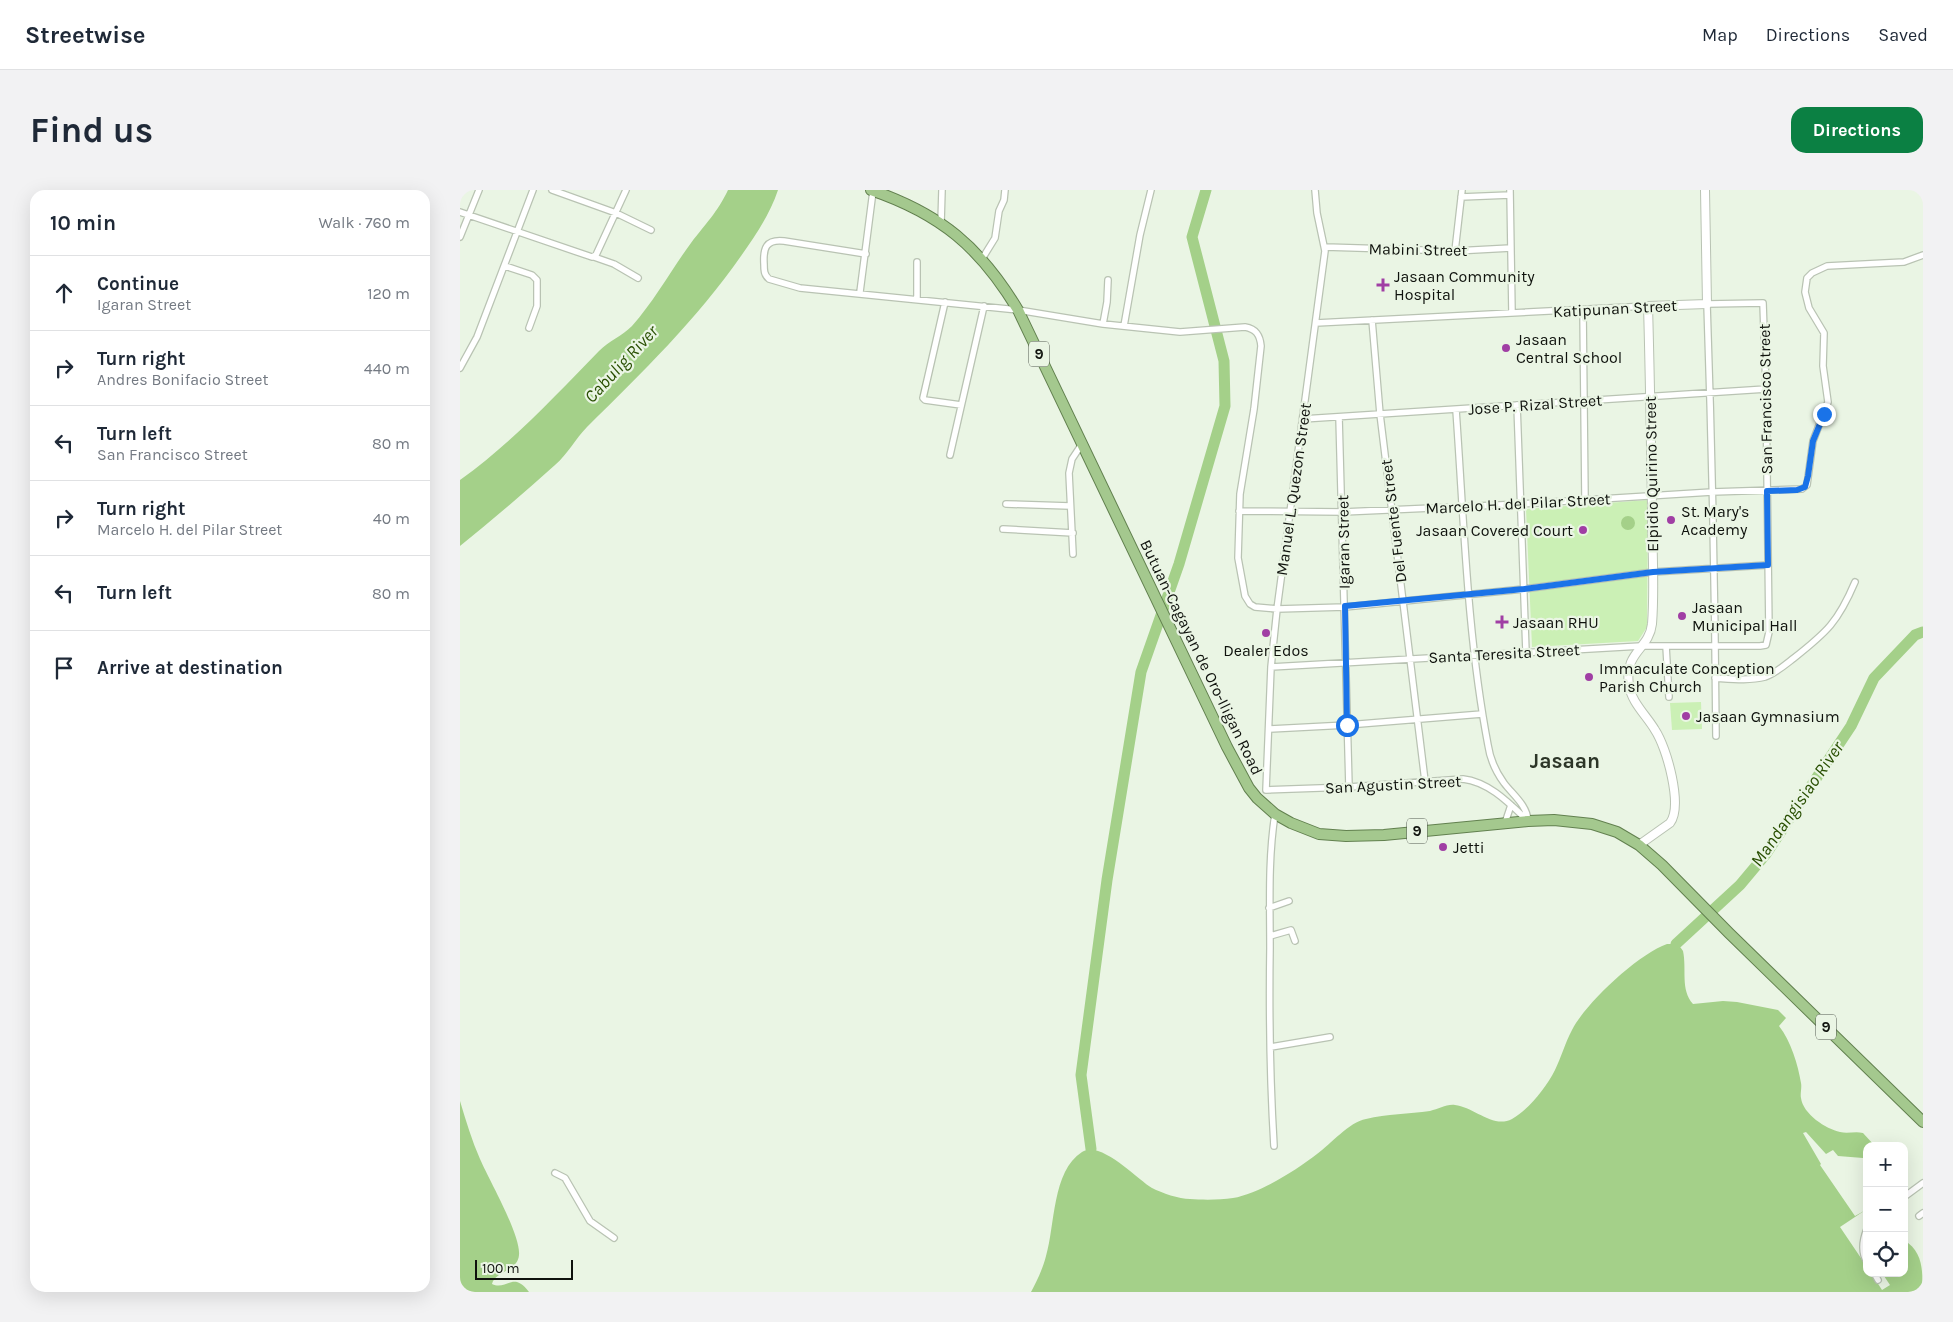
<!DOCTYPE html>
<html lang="en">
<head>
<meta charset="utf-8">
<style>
  :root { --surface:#fff; --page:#f2f2f3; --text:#1f2937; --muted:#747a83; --line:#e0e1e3; --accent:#0b8043 }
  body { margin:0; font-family:Karla,sans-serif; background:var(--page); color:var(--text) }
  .controls { position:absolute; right:15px; bottom:15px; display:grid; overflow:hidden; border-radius:10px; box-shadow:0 5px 20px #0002 }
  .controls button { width:45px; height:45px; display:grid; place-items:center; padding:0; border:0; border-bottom:1px solid var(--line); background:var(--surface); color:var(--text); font:25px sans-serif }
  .scale { position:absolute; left:15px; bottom:12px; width:98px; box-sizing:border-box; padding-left:5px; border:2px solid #0f120d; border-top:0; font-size:14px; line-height:18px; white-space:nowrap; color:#0f120d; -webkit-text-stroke:4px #eaf5e4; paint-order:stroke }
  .stop { position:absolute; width:15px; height:15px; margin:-11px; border:4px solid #1a73e8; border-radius:50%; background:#fff }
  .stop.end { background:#1a73e8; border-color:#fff; box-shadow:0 1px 5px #0008 }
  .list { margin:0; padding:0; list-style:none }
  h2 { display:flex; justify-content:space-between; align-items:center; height:65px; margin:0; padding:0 20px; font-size:21px }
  h2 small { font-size:16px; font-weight:400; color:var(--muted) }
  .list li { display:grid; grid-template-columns:32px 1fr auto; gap:15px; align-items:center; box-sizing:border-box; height:75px; padding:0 20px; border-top:1px solid var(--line) }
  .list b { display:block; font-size:19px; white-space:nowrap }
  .list p { margin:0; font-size:16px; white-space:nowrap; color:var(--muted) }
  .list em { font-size:16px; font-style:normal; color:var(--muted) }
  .icon { flex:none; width:28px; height:28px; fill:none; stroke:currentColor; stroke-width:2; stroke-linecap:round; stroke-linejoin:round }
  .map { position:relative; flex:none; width:1463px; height:1102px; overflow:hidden; border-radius:15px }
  header { display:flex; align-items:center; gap:30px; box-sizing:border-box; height:70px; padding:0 25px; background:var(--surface); border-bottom:1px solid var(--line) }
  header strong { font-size:24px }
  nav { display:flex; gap:28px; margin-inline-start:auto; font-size:18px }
  .intro { display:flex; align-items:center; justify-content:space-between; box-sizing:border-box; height:120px; padding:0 30px }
  h1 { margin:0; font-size:35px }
  .button { padding:12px 22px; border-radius:15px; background:var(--accent); color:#fff; font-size:18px; font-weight:700 }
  main { display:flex; gap:30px; padding:0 30px }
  aside { flex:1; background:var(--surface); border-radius:15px; box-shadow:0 5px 20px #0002 }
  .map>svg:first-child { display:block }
  .green { fill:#cbf0b5 }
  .water { fill:#a4d089 }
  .pier { fill:#eaf5e4 }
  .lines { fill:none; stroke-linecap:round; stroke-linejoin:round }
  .river { stroke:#a4d089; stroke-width:11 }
  .minor-casing { stroke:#b9c3b3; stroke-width:8 }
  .tertiary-casing { stroke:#b9c3b3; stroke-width:10 }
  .trunk-casing { stroke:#62804f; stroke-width:12 }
  .minor { stroke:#fff; stroke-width:5.5 }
  .tertiary { stroke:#fff; stroke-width:8 }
  .trunk { stroke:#a4c88e; stroke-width:10 }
  .route { stroke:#1a73e8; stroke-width:6 }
  .poi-dot { fill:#a03ea4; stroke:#eaf5e4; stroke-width:2 }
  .labels { text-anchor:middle; stroke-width:4.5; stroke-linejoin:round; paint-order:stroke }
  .shield { fill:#eaf5e4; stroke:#51564e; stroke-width:1 }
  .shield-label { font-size:15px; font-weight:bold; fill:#0f120d }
  .street-label { font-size:16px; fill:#0f120d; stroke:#eaf5e4 }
  .poi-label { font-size:16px; fill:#0f120d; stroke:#eaf5e4; text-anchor:start }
  .water-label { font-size:18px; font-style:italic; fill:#294f02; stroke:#eaf5e4 }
  .district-label { font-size:21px; font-weight:bold; fill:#2d3628; stroke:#eaf5e4 }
</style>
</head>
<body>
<header>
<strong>Streetwise</strong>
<nav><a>Map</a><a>Directions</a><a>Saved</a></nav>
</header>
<div class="intro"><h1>Find us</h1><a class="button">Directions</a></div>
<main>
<aside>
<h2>10 min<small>Walk · 760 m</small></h2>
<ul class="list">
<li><svg class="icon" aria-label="ahead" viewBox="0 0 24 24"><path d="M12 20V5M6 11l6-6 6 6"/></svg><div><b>Continue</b><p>Igaran Street</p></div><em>120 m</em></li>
<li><svg class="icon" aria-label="right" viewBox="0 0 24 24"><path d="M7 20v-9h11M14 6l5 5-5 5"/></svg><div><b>Turn right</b><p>Andres Bonifacio Street</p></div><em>440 m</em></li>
<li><svg class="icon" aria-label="left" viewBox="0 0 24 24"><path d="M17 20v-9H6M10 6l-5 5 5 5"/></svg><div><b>Turn left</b><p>San Francisco Street</p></div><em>80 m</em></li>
<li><svg class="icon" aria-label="right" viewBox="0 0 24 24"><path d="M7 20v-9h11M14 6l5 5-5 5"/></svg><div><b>Turn right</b><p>Marcelo H. del Pilar Street</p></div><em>40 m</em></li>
<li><svg class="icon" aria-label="left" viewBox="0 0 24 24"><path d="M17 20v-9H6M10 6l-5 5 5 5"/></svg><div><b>Turn left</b></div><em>80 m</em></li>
<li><svg class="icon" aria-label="arrive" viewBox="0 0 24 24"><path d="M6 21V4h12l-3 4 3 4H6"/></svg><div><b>Arrive at destination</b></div></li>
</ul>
</aside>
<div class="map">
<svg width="1463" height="1102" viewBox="0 0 1463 1102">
  <rect width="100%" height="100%" fill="#eaf5e4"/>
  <path class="green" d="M1188,310L1187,437L1178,451L1072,457L1066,319Z
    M1241,512L1242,539L1212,540L1210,513Z"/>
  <path class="water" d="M268,0H318C310,24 296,45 281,66C237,129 182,183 127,237C115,249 108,264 95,275C64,303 32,330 0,356V290C52,253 95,206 139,161C149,151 162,146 172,136C195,110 211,80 231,53C246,33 257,23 268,0Z
    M1161 333a7 7 0 1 1 14 0a7 7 0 1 1-14 0Z
    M1207,754C1215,754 1219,754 1223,761C1227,780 1220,799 1233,814L1263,811L1277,812L1318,820L1326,828L1319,836C1331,851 1338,875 1341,893C1342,898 1340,904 1341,908C1343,924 1366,939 1380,942C1388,944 1395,941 1403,943L1414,955L1407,956V966L1403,968L1378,966L1373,960L1366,964L1346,942L1343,943L1361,974L1360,975L1395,1026L1404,1021L1407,1025V1083H1444V1050C1463,1062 1463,1080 1462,1102H571C577,1091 583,1078 586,1066C595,1036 592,981 622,962C641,950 677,989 692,998C702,1003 719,1009 730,1009C743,1010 760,1010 773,1008C800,1003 835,981 857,964C871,954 889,932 906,929C927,924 949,924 970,921C979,919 986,914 995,915C1014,917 1033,939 1052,929C1069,919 1086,898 1095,880C1101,868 1105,853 1112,840C1125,814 1178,764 1207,754Z
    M0,911C6,931 12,951 20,969C29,990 61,1045 59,1065C58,1081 35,1081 32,1094C47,1101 53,1080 69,1102H0Z"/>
  <path class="pier" d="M1404,1021L1407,1025V1077L1380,1037Z
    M1411,1083H1422L1430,1095L1422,1100Z"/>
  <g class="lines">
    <path class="river" d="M1216,754L1280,695L1306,664L1391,536L1414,488L1455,445L1463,442
      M631,959L621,885L647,690L681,482L719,374L765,216L764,171L732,47L746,0"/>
    <g class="minor-casing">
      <path id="minor" d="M92,0L156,23L191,40
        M1050,0L1052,123
        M1001,7L1050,5
        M0,22L132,67L136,65L166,0
        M481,33L482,0
        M0,47L19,0
        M865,57L995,61L1051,58
        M995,61L1002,0
        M406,64L324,51C306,49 303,58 304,74C304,80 304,85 309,89L340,98L558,120L643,134L720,142L785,137C796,139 800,145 801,156L794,219L780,304L778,368L785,406L790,414L795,417L817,419L885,417L1064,399L1193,382L1308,375
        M134,67L154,74L178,88
        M522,69L535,48L539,21L544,10L545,0
        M45,76L72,85L77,90V116L69,138
        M400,102L413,1
        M457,109V72
        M485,112L463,208L465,210L501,215
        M1123,120L1125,309
        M912,130L920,224L965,591
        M856,133L1188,116
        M643,134L647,112L648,90
        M664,136L680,45L691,0
        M0,178L17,147L73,0
        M1057,215L1066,462
        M996,220C1004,331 1007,445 1028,555C1030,569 1036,582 1044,593C1053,605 1067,615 1068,631
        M879,227L889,597
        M843,229L1306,199
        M490,265L524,116
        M546,314L610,316
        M779,321L883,322L1061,314L1252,302L1342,299L1347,295L1353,251L1368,212L1363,176L1364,143L1349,118L1345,102L1347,88L1352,83L1367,76L1444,72L1463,65
        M543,339L613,343
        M613,364L609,283L612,269L622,254
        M1206,456L1209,507
        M811,477L1181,456H1300L1306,455L1309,442L1306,199L1303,113L1247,114C1252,258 1255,402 1256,546
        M1255,488C1271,489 1290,491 1305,487C1316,483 1325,475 1334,468C1367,442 1378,432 1395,392
        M810,539L887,535L1022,524
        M806,600L811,477L817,419L865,61L857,23L855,0
        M806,600L889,597L1003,589C1029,592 1049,613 1068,631
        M1045,633L1051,615
        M809,718L829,711
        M810,746L831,740L835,751
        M811,857L870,847
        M814,956C810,890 809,824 810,758C810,713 808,669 815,624
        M95,983L105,988L130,1031L154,1048
        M1444,1007L1463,993
        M1459,1026L1463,1023
        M1407,1039C1403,1049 1401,1062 1407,1072
        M1414,1083L1418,1090"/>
    </g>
    <g class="tertiary-casing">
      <path id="tertiary" d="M1179,655L1210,633C1223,616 1207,558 1195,540C1187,526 1171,512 1169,495C1164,461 1189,460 1192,434C1195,397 1192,358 1192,320C1191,252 1190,184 1188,116L1247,114L1245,0"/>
    </g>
    <g class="trunk-casing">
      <path id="trunk" d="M411,0C481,24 520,57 558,120L767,557L789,598L797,608L815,624L831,633L859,644L886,646L924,645L1068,631L1094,630L1132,634L1157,642L1179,655L1202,675L1269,743L1463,932"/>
    </g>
    <use href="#minor" class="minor"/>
    <use href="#tertiary" class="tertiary"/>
    <use href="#trunk" class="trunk"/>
  </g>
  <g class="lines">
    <path class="route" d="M887,535L885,416L1064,399L1193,382L1308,375L1307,301L1337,300L1345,297L1348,286L1353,251L1364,224"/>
  </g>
  <g class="poi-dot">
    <path d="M920.5 87.5h5v5h5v5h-5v5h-5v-5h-5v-5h5z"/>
    <circle cx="1046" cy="158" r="5"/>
    <circle cx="1211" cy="330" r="5"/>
    <circle cx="1123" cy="340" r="5"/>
    <circle cx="1222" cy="426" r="5"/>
    <path d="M1039.5 424.5h5v5h5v5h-5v5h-5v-5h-5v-5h5z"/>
    <circle cx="806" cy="443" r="5"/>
    <circle cx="1129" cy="487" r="5"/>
    <circle cx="1226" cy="526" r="5"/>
    <circle cx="983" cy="657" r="5"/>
  </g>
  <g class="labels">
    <g class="shield">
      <rect x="569" y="151.5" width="20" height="25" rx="4"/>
      <rect x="947" y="628.5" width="20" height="25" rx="4"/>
      <rect x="1356" y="824.5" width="20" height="25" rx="4"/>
    </g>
    <g class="shield-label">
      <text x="579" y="169">9</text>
      <text x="957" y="646">9</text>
      <text x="1366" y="842">9</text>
    </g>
    <g class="street-label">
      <text transform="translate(958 59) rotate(1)" y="6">Mabini Street</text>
      <text transform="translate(1155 118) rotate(-3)" y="6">Katipunan Street</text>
      <text transform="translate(1305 209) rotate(-91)" y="6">San Francisco Street</text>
      <text transform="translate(1075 214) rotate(-4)" y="6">Jose P. Rizal Street</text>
      <text transform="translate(1191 284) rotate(-91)" y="6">Elpidio Quirino Street</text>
      <text transform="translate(833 299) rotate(-82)" y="6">Manuel L. Quezon Street</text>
      <text transform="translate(1058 313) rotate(-3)" y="6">Marcelo H. del Pilar Street</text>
      <text transform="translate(933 331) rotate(-97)" y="6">Del Fuente Street</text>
      <text transform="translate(883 352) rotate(-91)" y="6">Igaran Street</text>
      <text transform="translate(1044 463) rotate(-3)" y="6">Santa Teresita Street</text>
      <text transform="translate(742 467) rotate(64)" y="6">Butuan-Cagayan de Oro-Iligan Road</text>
      <text transform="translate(933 594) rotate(-3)" y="6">San Agustin Street</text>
    </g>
    <g class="poi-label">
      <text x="934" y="92">Jasaan Community<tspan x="934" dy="18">Hospital</tspan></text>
      <text x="1056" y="155">Jasaan<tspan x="1056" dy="18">Central School</tspan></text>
      <text x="1221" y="327">St. Mary's<tspan x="1221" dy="18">Academy</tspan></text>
      <text x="1113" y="346" text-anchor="end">Jasaan Covered Court</text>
      <text x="1232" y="423">Jasaan<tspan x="1232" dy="18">Municipal Hall</tspan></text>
      <text x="1053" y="438">Jasaan RHU</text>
      <text x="806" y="466" text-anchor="middle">Dealer Edos</text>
      <text x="1139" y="484">Immaculate Conception<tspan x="1139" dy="18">Parish Church</tspan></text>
      <text x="1236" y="532">Jasaan Gymnasium</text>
      <text x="993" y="663">Jetti</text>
    </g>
    <g class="water-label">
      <text transform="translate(161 174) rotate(-47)" y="6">Cabulig River</text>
      <text transform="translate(1337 614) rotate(-55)" y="6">Mandangisiao River</text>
    </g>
    <g class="district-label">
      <text x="1105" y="578">Jasaan</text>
    </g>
  </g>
</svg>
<div class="controls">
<button>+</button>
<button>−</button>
<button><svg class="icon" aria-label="locate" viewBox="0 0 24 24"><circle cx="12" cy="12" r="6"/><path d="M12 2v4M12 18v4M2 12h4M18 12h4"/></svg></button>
</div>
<div class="scale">100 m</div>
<div class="stop" style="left:887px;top:535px"></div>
<div class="stop end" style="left:1364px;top:224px"></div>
</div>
</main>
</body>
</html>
